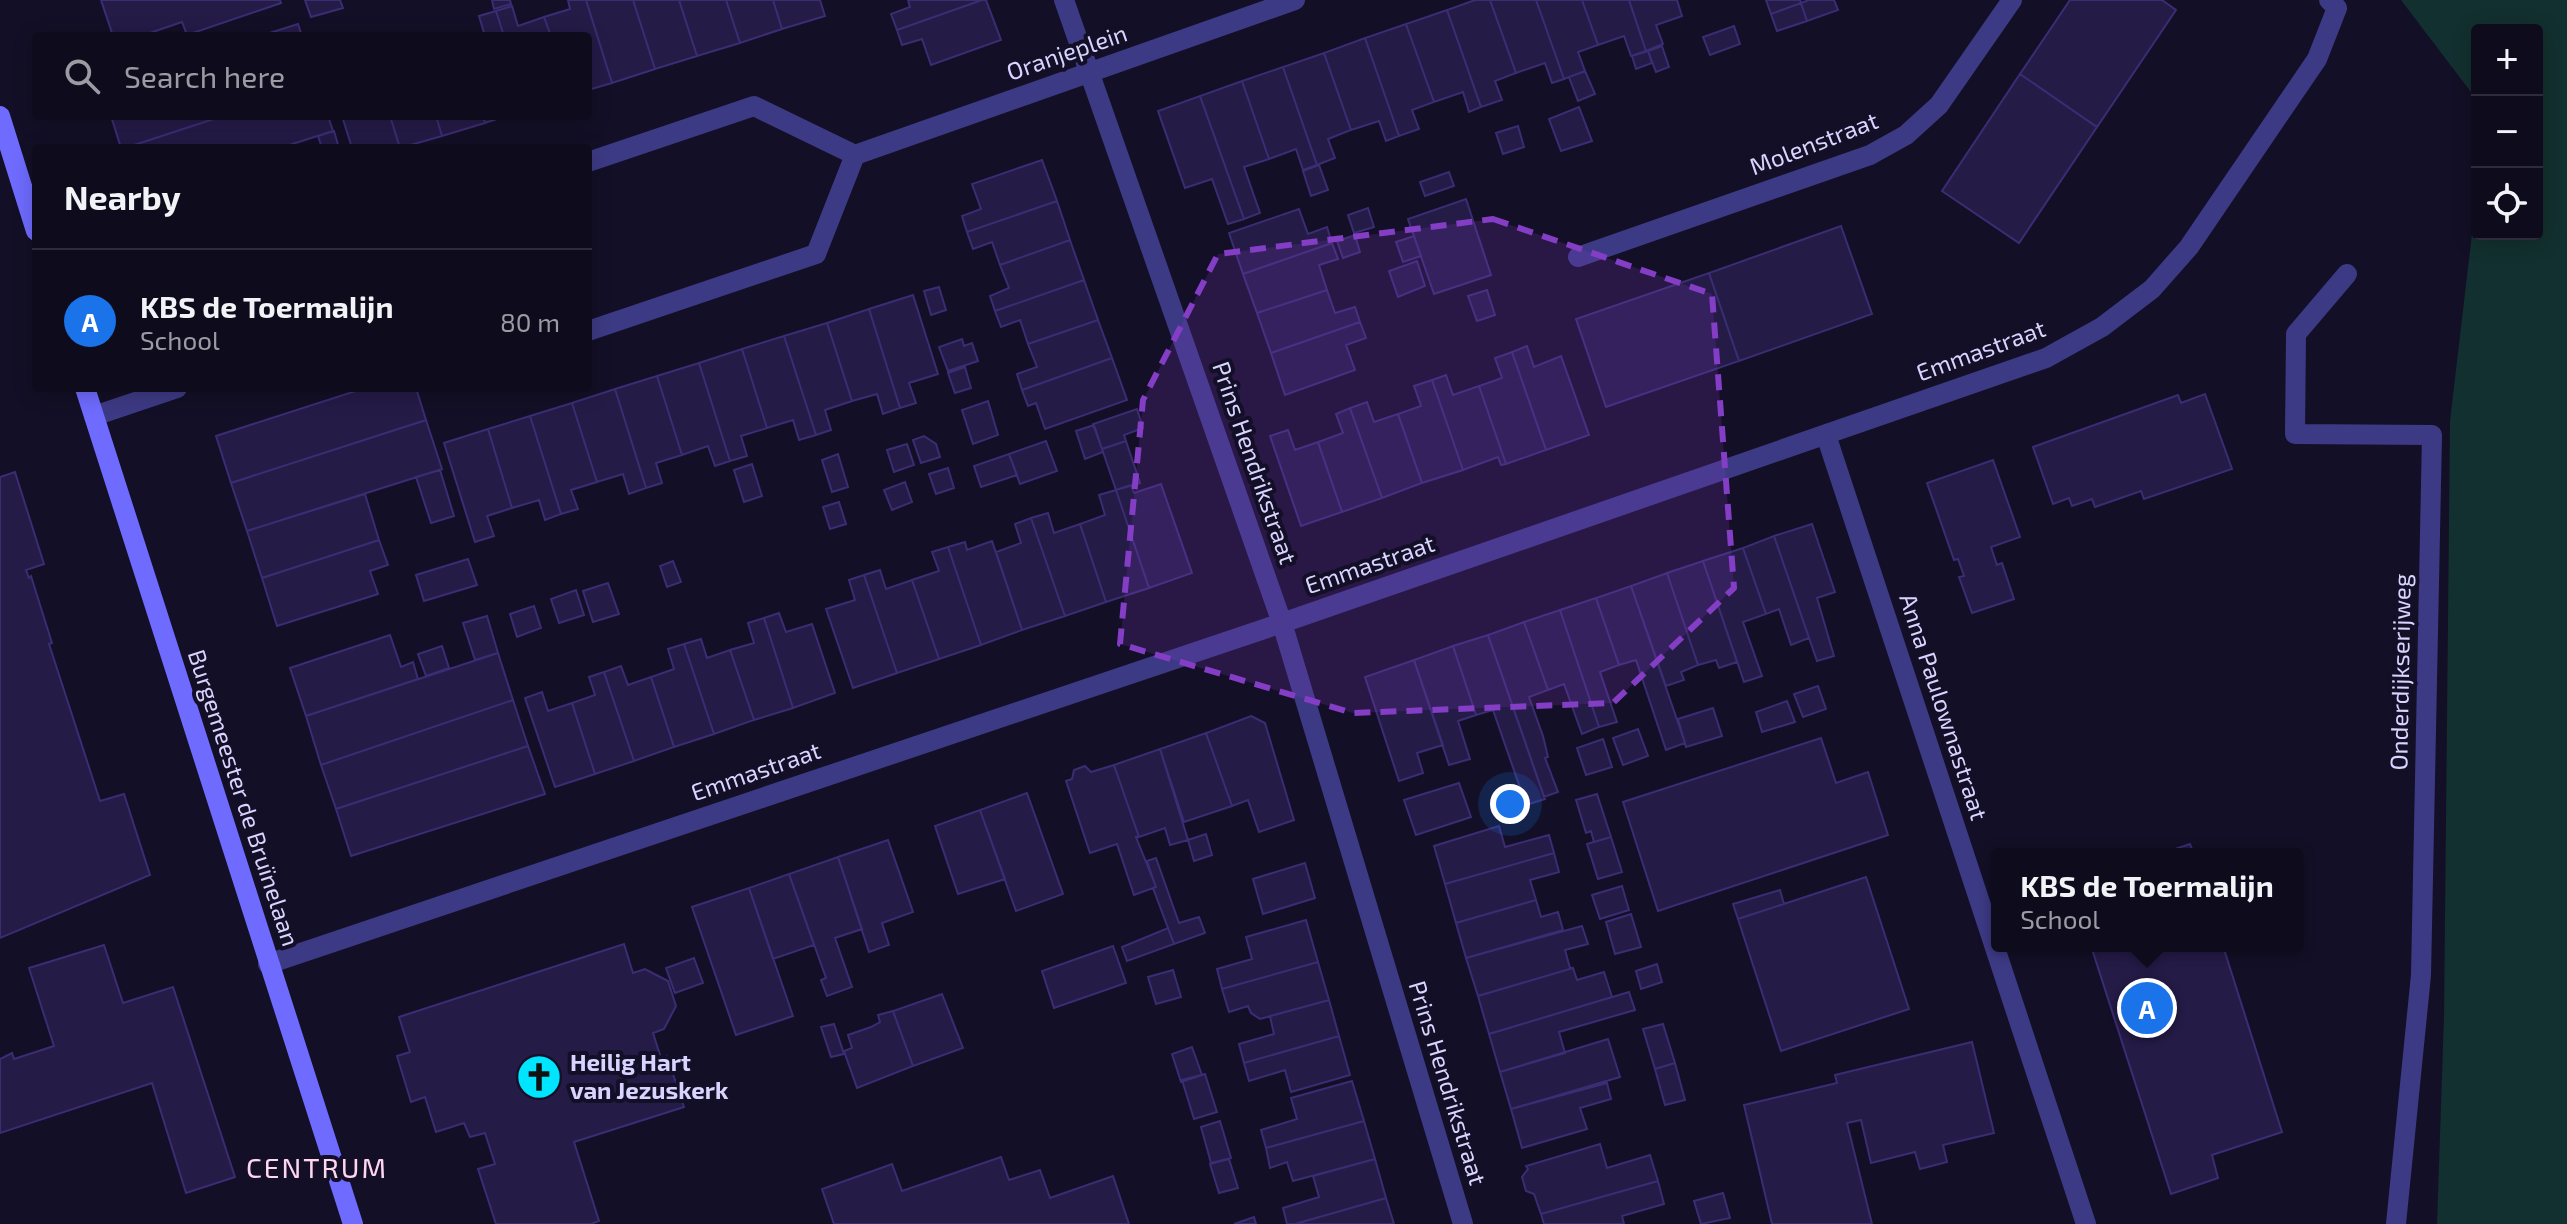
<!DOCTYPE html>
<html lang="en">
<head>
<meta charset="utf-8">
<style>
  :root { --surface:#0e0b1c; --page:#1c1929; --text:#f1f3f6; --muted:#9b9ba3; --line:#2e2b3b; --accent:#1a73e8 }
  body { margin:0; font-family:"Exo 2",sans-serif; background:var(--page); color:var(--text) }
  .controls { position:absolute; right:24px; top:24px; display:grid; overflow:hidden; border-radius:8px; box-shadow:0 4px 20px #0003 }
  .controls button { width:72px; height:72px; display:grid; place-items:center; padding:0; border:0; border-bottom:2px solid var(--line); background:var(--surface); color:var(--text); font:40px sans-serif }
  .you { position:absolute; left:1510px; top:804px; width:28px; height:28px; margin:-20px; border:6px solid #fff; border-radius:50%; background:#1a73e8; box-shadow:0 0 0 12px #1a73e833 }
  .badge { display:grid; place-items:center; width:52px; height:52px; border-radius:50%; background:var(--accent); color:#fff; font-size:26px; font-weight:700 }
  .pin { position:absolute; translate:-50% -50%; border:4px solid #fff; box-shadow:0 2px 8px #0006 }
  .popup { position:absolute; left:1991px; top:848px; width:312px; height:104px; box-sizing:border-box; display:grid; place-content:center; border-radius:8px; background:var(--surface); filter:drop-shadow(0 2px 6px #0005); font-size:26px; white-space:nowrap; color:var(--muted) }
  .popup b { font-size:30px; color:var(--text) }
  .popup::after { content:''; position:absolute; left:50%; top:100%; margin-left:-16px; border:16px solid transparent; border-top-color:var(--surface) }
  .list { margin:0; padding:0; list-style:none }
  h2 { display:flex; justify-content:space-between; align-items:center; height:104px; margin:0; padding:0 32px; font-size:34px }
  h2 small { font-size:26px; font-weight:400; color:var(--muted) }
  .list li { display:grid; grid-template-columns:52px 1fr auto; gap:24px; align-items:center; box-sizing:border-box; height:144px; padding:0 32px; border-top:2px solid var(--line) }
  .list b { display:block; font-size:30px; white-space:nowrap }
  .list p { margin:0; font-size:26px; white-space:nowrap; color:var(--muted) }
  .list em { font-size:26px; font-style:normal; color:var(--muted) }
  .icon { flex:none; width:44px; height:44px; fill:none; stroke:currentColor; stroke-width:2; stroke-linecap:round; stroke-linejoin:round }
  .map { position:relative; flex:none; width:2567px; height:1224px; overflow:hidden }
  .search { position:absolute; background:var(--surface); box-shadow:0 4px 20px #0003; left:32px; top:32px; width:560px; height:88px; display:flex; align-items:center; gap:20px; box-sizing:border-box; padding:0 28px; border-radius:8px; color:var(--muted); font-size:30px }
  .panel { position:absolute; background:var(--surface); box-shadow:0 4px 20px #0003; left:32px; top:144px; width:560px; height:248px; border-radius:8px }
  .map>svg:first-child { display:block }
  .green { fill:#12302f }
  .building { fill:#241b47; stroke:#3b2d73; stroke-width:2 }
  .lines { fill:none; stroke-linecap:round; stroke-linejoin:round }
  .street { stroke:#3d3a85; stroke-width:20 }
  .secondary { stroke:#6f6bff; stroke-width:20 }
  .marked { fill:#843dc5; fill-opacity:0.2; stroke:#843dc5; stroke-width:6; stroke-dasharray:16 10; stroke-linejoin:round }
  .labels { text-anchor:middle; stroke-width:8; stroke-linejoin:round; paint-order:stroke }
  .street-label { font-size:24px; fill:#d9d4ff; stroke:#130f26 }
  .poi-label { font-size:24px; font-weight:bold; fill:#d9d4ff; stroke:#130f26; text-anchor:start }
  .quarter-label { font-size:28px; letter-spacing:2px; fill:#ffd6f0; stroke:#130f26 }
</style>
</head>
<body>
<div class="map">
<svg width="2567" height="1224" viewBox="0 0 2567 1224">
  <rect width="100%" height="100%" fill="#130f26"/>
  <path class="green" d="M2401,0H2567V1224H2437L2444,1016L2450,421L2477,191V234H2537V30H2477V100Z"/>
  <path class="building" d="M101,0H280L281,3L187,35L182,22L141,36H113Z
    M305,0H340L343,8L311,17Z
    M492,0H510L511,4L494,9Z
    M568,0H586L612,83L588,90V36H551L544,17L570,9Z
    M586,0H633L655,69L612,83Z
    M633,0H679L697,56L655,69Z
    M679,0H726L740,43L697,56Z
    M726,0H773L782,29L740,43Z
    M773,0H820L825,16L782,29Z
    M908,0H982L897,30L891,14L910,7Z
    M982,0H986L1001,40L931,65L922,39L902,45L897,30Z
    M1475,0H1490L1516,73L1495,81L1502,100L1481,107L1447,10Z
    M1490,0H1536L1564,79L1552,83L1545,63L1516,73Z
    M1536,0H1582L1598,45L1578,52L1585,71L1564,79Z
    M1582,0H1629L1646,51L1631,56L1624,36L1598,45Z
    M1629,0H1677L1682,16L1656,25L1663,44L1646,51Z
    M1766,0H1800L1801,3L1771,14Z
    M1809,0H1834L1838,10L1807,21L1801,3Z
    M2070,0H2162L2176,10L2097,127L2020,74Z
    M1801,3L1807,21L1777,31L1771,14Z
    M512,6L518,26L544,17L551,36H504L496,11Z
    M1447,10L1481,107L1469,112L1463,92L1434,102L1406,24Z
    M496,11L504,36H485L479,16Z
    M298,24L302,36H260Z
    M1406,24L1434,102L1412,110L1419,129L1399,136L1365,38Z
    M1734,26L1740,44L1710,55L1703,37Z
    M1365,38L1399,136L1386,141L1379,121L1351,130L1324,53Z
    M1662,46L1669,67L1656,72L1648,51Z
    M1648,51L1652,63L1636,69L1632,56Z
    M1324,53L1351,130L1328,139L1335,158L1317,165L1283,67Z
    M1283,67L1317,165L1303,170L1296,149L1269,159L1242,81Z
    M1585,71L1595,94L1578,101L1569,77Z
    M2020,74L2097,127L2019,243L1942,191Z
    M1242,81L1269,159L1244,167L1260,213L1244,219L1200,96Z
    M1200,96L1244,219L1228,224L1212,179L1185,188L1158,111Z
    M1579,107L1592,141L1561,151L1549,119Z
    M111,116H223L125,148H121Z
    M223,116H328L333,131L280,148H125Z
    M342,116H390L400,148H352Z
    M390,116H436L442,136L400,148Z
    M436,116H483L485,123L442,136Z
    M483,116H506L485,123Z
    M1518,126L1524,147L1503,154L1496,133Z
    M334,131L339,148H322L318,136Z
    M1042,160L1057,201L967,232L962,216L981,209L972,184Z
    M1319,165L1328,190L1311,196L1303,171Z
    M1449,172L1454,186L1425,196L1420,182Z
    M1466,199L1491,275L1434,294L1408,219Z
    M1057,201L1070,240L1000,265L992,242L973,249L967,232Z
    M1368,208L1374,227L1354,233L1348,215Z
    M1299,209L1308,234L1327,227L1332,243L1243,274L1229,233Z
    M1841,226L1872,314L1739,361L1709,273Z
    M1355,235L1360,252L1343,258L1337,241Z
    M1414,236L1421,256L1403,262L1396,242Z
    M1070,240L1084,280L995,311L990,296L1009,288L1000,265Z
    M1332,243L1338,259L1319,265L1327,290L1257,313L1243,274Z
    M1417,261L1425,286L1398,297L1389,271Z
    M1709,273L1739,361L1606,407L1576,319Z
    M1084,280L1098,320L1028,344L1020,320L1001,327L995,311Z
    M939,287L946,310L931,315L924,291Z
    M1327,290L1335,313L1355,307L1360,322L1271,353L1257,313Z
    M1487,290L1495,315L1477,321L1468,296Z
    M913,295L938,374L909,383L916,403L900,408L869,309Z
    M869,309L900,408L883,414L877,394L852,401L827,323Z
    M1098,320L1112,358L1022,390L1017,374L1037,367L1028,344Z
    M1360,322L1366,338L1346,345L1355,370L1285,395L1271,353Z
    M827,323L852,401L825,410L831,430L816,435L784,336Z
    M784,336L816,435L799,440L793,420L767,428L742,349Z
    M962,339L964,346L972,343L978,361L948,371L939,347Z
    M1527,346L1534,367L1561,356L1589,435L1546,450L1512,352Z
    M742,349L767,428L741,436L747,456L730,461L699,363Z
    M1512,352L1546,450L1506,464L1479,386L1502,378L1495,358Z
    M1112,358L1127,400L1045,429L1036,403L1028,406L1022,390Z
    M699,363L730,461L715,466L708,446L682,455L657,376Z
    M965,367L971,388L955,393L948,373Z
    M1446,375L1453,395L1479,386L1506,464L1501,465L1498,457L1463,470L1432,380Z
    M657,376L682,455L656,463L662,483L646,488L615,389Z
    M1432,380L1463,470L1422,483L1398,414L1421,406L1414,386Z
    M365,388H416L426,420L231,483L216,436Z
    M615,389L646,488L629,494L623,474L597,482L572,403Z
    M2205,394L2232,469L2144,499L2141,491L2095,507L2092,499L2072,506L2069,498L2053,504L2033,447L2178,395L2181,403Z
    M988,401L998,435L973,444L962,410Z
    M1367,402L1374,422L1398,414L1422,483L1382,498L1350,408Z
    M572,403L597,482L571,490L578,509L561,514L530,416Z
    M1350,408L1382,498L1342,512L1318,442L1343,433L1336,414Z
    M1137,409L1143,428L1124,435L1126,441L1102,449L1093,424Z
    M530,416L561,514L545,520L539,500L512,508L488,429Z
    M426,420L442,469L247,531L231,483Z
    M1094,425L1103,452L1085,459L1076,431Z
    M488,429L512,508L487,516L494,536L475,542L444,443Z
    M1288,430L1295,450L1318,442L1342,512L1301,526L1270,436Z
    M924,436L936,444L940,457L921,463L913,440Z
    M1046,441L1057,471L1020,484L1009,454Z
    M1126,441L1140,483L1116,490L1102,449Z
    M907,444L914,465L894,472L887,450Z
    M838,454L848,487L832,492L822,460Z
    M1009,454L1017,475L981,487L974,466Z
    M1993,460L2020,537L1991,547L1997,565L2002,563L2014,599L1972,613L1959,577L1964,576L1958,559L1954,560L1927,483Z
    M752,464L762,496L744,502L734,470Z
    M948,468L954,488L936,494L929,474Z
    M440,470L454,516L431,523L416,477Z
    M15,472L44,564L26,570L29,578L31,576L52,643L49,644L100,801L124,794L150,875L0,938V477Z
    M905,482L912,502L892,510L884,490Z
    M1161,484L1192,573L1149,588L1116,490L1131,485L1134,493Z
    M1116,490L1149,588L1106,602L1080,524L1105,515L1099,495Z
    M365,494L379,540L262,578L247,531Z
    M839,502L846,524L830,529L823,507Z
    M1048,513L1054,533L1080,524L1106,602L1065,616L1031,518Z
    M1031,518L1065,616L1022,630L996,552L1021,543L1015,524Z
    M1812,524L1835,592L1817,598L1834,656L1817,661L1774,536Z
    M1774,536L1809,638L1791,645L1779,609L1766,614L1743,548Z
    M379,540L388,565L370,571L378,594L277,626L262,578Z
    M992,541L1022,630L981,645L948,547L965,542L967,550Z
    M948,547L981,645L939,659L912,580L939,571L932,552Z
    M1743,548L1766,614L1743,622L1762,676L1744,682L1703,561Z
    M468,559L477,585L424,601L416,575Z
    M673,561L681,582L667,587L660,566Z
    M1703,561L1737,662L1719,668L1716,660L1698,665L1667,573Z
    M880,570L886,589L912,580L939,659L897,673L864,575Z
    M1667,573L1698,665L1681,672L1684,680L1666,686L1631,586Z
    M864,575L897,673L853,688L826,609L855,600L849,580Z
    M608,583L619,614L593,622L583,591Z
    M1631,586L1685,743L1666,750L1636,660L1619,665L1596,598Z
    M576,590L584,615L559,623L551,599Z
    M1596,598L1619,665L1600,672L1617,722L1599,727L1560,610Z
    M534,606L541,628L517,637L510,614Z
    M1560,610L1599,727L1582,734L1564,684L1548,690L1524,622Z
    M779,613L786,632L812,624L835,693L793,708L764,618Z
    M487,616L498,653L475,660L463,623Z
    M764,618L793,708L754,720L730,650L754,643L748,623Z
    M1524,622L1548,690L1529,697L1543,736L1548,757L1545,758L1558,792L1544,797L1488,635Z
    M390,635L401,667L413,662L418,679L306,716L290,668Z
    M1488,635L1545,799L1526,805L1493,710L1476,715L1453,646Z
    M701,639L707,658L730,650L754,720L714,734L684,644Z
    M684,644L714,734L674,747L651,677L674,669L668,649Z
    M442,646L449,668L426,676L418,654Z
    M1453,646L1476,715L1458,721L1470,759L1449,765L1414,660Z
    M498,653L513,700L321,765L306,716Z
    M1414,660L1443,745L1417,753L1423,773L1399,781L1365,677Z
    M621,666L628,685L651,677L674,747L634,761L604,672Z
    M604,672L634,761L595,774L572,703L595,695L589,677Z
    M1818,686L1826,709L1803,717L1794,694Z
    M542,692L548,711L572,703L595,774L555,787L525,698Z
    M513,700L528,746L336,809L321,765Z
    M1787,701L1795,722L1762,732L1756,712Z
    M1713,708L1722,736L1686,747L1678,719Z
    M1251,716L1265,723L1294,820L1259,832L1248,800L1232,806L1206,733Z
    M1638,729L1648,756L1623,765L1613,738Z
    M1206,733L1232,806L1184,822L1160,749Z
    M1821,738L1836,783L1868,772L1888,835L1658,911L1623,802Z
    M1603,739L1612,767L1586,775L1577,748Z
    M528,746L545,794L351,856L336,809Z
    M1160,749L1188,840L1170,845L1165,828L1139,837L1114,765Z
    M1114,765L1139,837H1136L1156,887L1134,895L1117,844L1090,853L1066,781L1072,779L1074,770L1085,766L1091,772Z
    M1459,783L1471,817L1416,835L1404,800Z
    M1027,793L1063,894L1016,911L980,810Z
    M1597,794L1611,837L1594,842L1591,831L1586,833L1576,800Z
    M980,810L1005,879L958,894L935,826Z
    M1499,826L1505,847L1549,835L1554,853L1445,884L1434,846Z
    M1206,834L1212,855L1194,861L1188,840Z
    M1611,837L1622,872L1598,879L1587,844Z
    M888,840L913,912L882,923L889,945L869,952L838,857Z
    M2190,844L2194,854H2160Z
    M1554,853L1559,872L1530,880L1536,900L1456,923L1445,884Z
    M838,857L862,929L835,938L852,987L827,996L821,980L826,978L789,874Z
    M1156,858L1179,923L1199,917L1205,933L1174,944L1153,888L1156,887L1147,861Z
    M1305,863L1315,898L1263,914L1253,879Z
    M789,874L814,945L773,959L749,888Z
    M1866,877L1909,1009L1781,1051L1738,919Z
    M1622,886L1629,910L1600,919L1592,895Z
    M749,888L793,1016L736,1035L692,907Z
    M1780,890L1784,904L1738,919L1733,904Z
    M1536,900L1541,917L1558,912L1563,930L1466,958L1456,923Z
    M1631,914L1641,947L1615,954L1606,922Z
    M1306,920L1318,962L1222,989L1217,969L1252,959L1246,937Z
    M1582,926L1588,944L1565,950L1570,968H1573L1478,996L1466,958Z
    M1168,928L1174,944L1127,961L1122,947Z
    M624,944L633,973L645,969L668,981L676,1006L664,1029L653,1033L661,1058L667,1056L684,1107L574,1142L599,1221L591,1224H496L478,1169L495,1164L485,1133L470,1137L464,1123L436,1132L425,1097L411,1102L397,1056L410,1052L399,1017Z
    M104,945L123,1003L173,987L235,1177L186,1193L152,1083L0,1133V1059L12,1053L14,1059L54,1046L29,968Z
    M1113,946L1126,983L1054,1008L1042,971Z
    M2091,946H2223L2282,1132L2212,1155L2218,1178L2171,1194Z
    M694,958L703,983L675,993L666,968Z
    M1318,962L1329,1000L1260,1019L1251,1013L1248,1006L1229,1012L1222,989Z
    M1657,964L1662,982L1641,989L1636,971Z
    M1573,968L1577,980L1604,972L1612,997L1489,1034L1478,996Z
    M1173,970L1181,997L1156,1004L1148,977Z
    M1629,992L1635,1010L1559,1032L1565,1053L1500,1072L1489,1034Z
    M942,994L963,1048L913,1066L893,1011Z
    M1329,1000L1339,1036L1244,1063L1239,1044L1274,1034L1270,1016Z
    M893,1011L913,1066L857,1088L844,1051L852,1048L848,1035L871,1027L880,1022L878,1015Z
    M834,1024L844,1054L831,1057L821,1027Z
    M1663,1024L1675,1063L1655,1069L1643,1029Z
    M1339,1036L1350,1075L1291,1092L1285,1070L1249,1081L1244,1063Z
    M1608,1039L1620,1077L1511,1109L1500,1072Z
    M1972,1042L1994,1133L1943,1145L1947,1162L1920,1169L1915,1152L1871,1163L1861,1120L1847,1123L1872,1224H1772L1744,1105L1837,1083L1835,1075Z
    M1192,1047L1202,1075L1181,1082L1172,1054Z
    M1675,1063L1685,1100L1665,1105L1655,1069Z
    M1205,1074L1217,1112L1194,1119L1182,1080Z
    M1352,1081L1364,1121L1266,1148L1261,1130L1297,1119L1291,1098Z
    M1607,1083L1611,1099L1580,1108L1587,1129L1522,1148L1511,1109Z
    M1220,1121L1231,1158L1211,1163L1201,1127Z
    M1364,1121L1375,1159L1293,1181L1287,1162L1270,1168L1266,1148Z
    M1600,1144L1607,1168L1650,1155L1658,1181L1541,1214L1534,1194L1526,1191L1522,1177L1528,1169L1526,1166Z
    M1001,1157L1009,1180L1040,1170L1050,1198L1113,1176L1129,1224H834L822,1189L892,1164L902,1191Z
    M1229,1159L1238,1188L1219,1193L1210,1164Z
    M1375,1159L1386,1198L1295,1224H1287L1283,1208L1319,1197L1313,1176Z
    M1658,1181L1664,1204L1622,1216L1624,1224H1544L1541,1214Z
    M1723,1193L1730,1218L1701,1224L1694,1201Z
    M1386,1198L1394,1224H1295Z
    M1254,1217L1256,1224H1234Z"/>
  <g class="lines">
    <path class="street" d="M1064,0L1282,623L1463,1224
      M588,162L754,106L855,155L1295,0
      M1578,257L1870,155L1906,135L1939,105L2012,0
      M2347,274L2296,334L2295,434L2432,435L2421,975L2396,1224
      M588,331L816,254L855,155
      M94,416L177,388
      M1826,435L2086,1224
      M268,964L1282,623L2046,358L2102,327L2152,289L2189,247L2317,59L2337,8L2329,0"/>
    <path class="secondary" d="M0,116L36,231
      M85,388L353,1224"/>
  </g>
  <path class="marked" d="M1493,219L1712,294L1734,588L1613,703L1353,713L1120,644L1143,400L1218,254Z"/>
  <defs>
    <g id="church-disc" transform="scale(2.3)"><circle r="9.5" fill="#00e5ff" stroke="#130f26"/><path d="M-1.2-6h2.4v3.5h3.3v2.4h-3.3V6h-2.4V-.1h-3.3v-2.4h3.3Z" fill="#111"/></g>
  </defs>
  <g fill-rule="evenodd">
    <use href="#church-disc" x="539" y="1077"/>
  </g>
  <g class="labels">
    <g class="street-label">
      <text transform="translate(1067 53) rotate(-19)" y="8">Oranjeplein</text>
      <text transform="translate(1814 144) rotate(-21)" y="8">Molenstraat</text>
      <text transform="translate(1981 351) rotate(-20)" y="8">Emmastraat</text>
      <text transform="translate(1254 463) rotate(71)" y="8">Prins Hendrikstraat</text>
      <text transform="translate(1370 565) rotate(-19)" y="8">Emmastraat</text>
      <text transform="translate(2401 672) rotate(-89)" y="8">Onderdijkserijweg</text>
      <text transform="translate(1943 707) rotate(72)" y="8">Anna Paulownastraat</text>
      <text transform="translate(756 772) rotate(-19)" y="8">Emmastraat</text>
      <text transform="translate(243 798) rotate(72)" y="8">Burgemeester de Bruïnelaan</text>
      <text transform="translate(1447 1083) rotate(73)" y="8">Prins Hendrikstraat</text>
    </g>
    <g class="poi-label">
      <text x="570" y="1071">Heilig Hart<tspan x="570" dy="28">van Jezuskerk</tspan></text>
    </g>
    <g class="quarter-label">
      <text x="317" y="1178">CENTRUM</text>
    </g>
  </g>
</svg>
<div class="controls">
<button>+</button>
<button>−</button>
<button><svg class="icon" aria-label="locate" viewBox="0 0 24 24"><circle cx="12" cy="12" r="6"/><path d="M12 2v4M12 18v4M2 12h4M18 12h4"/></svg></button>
</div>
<div class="you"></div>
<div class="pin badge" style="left:2147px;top:1008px">A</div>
<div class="popup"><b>KBS de Toermalijn</b>School</div>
<div class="search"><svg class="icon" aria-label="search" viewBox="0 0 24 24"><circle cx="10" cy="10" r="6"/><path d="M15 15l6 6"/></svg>Search here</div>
<section class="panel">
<h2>Nearby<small></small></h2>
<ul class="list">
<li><span class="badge">A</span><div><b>KBS de Toermalijn</b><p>School</p></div><em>80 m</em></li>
</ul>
</section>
</div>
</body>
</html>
